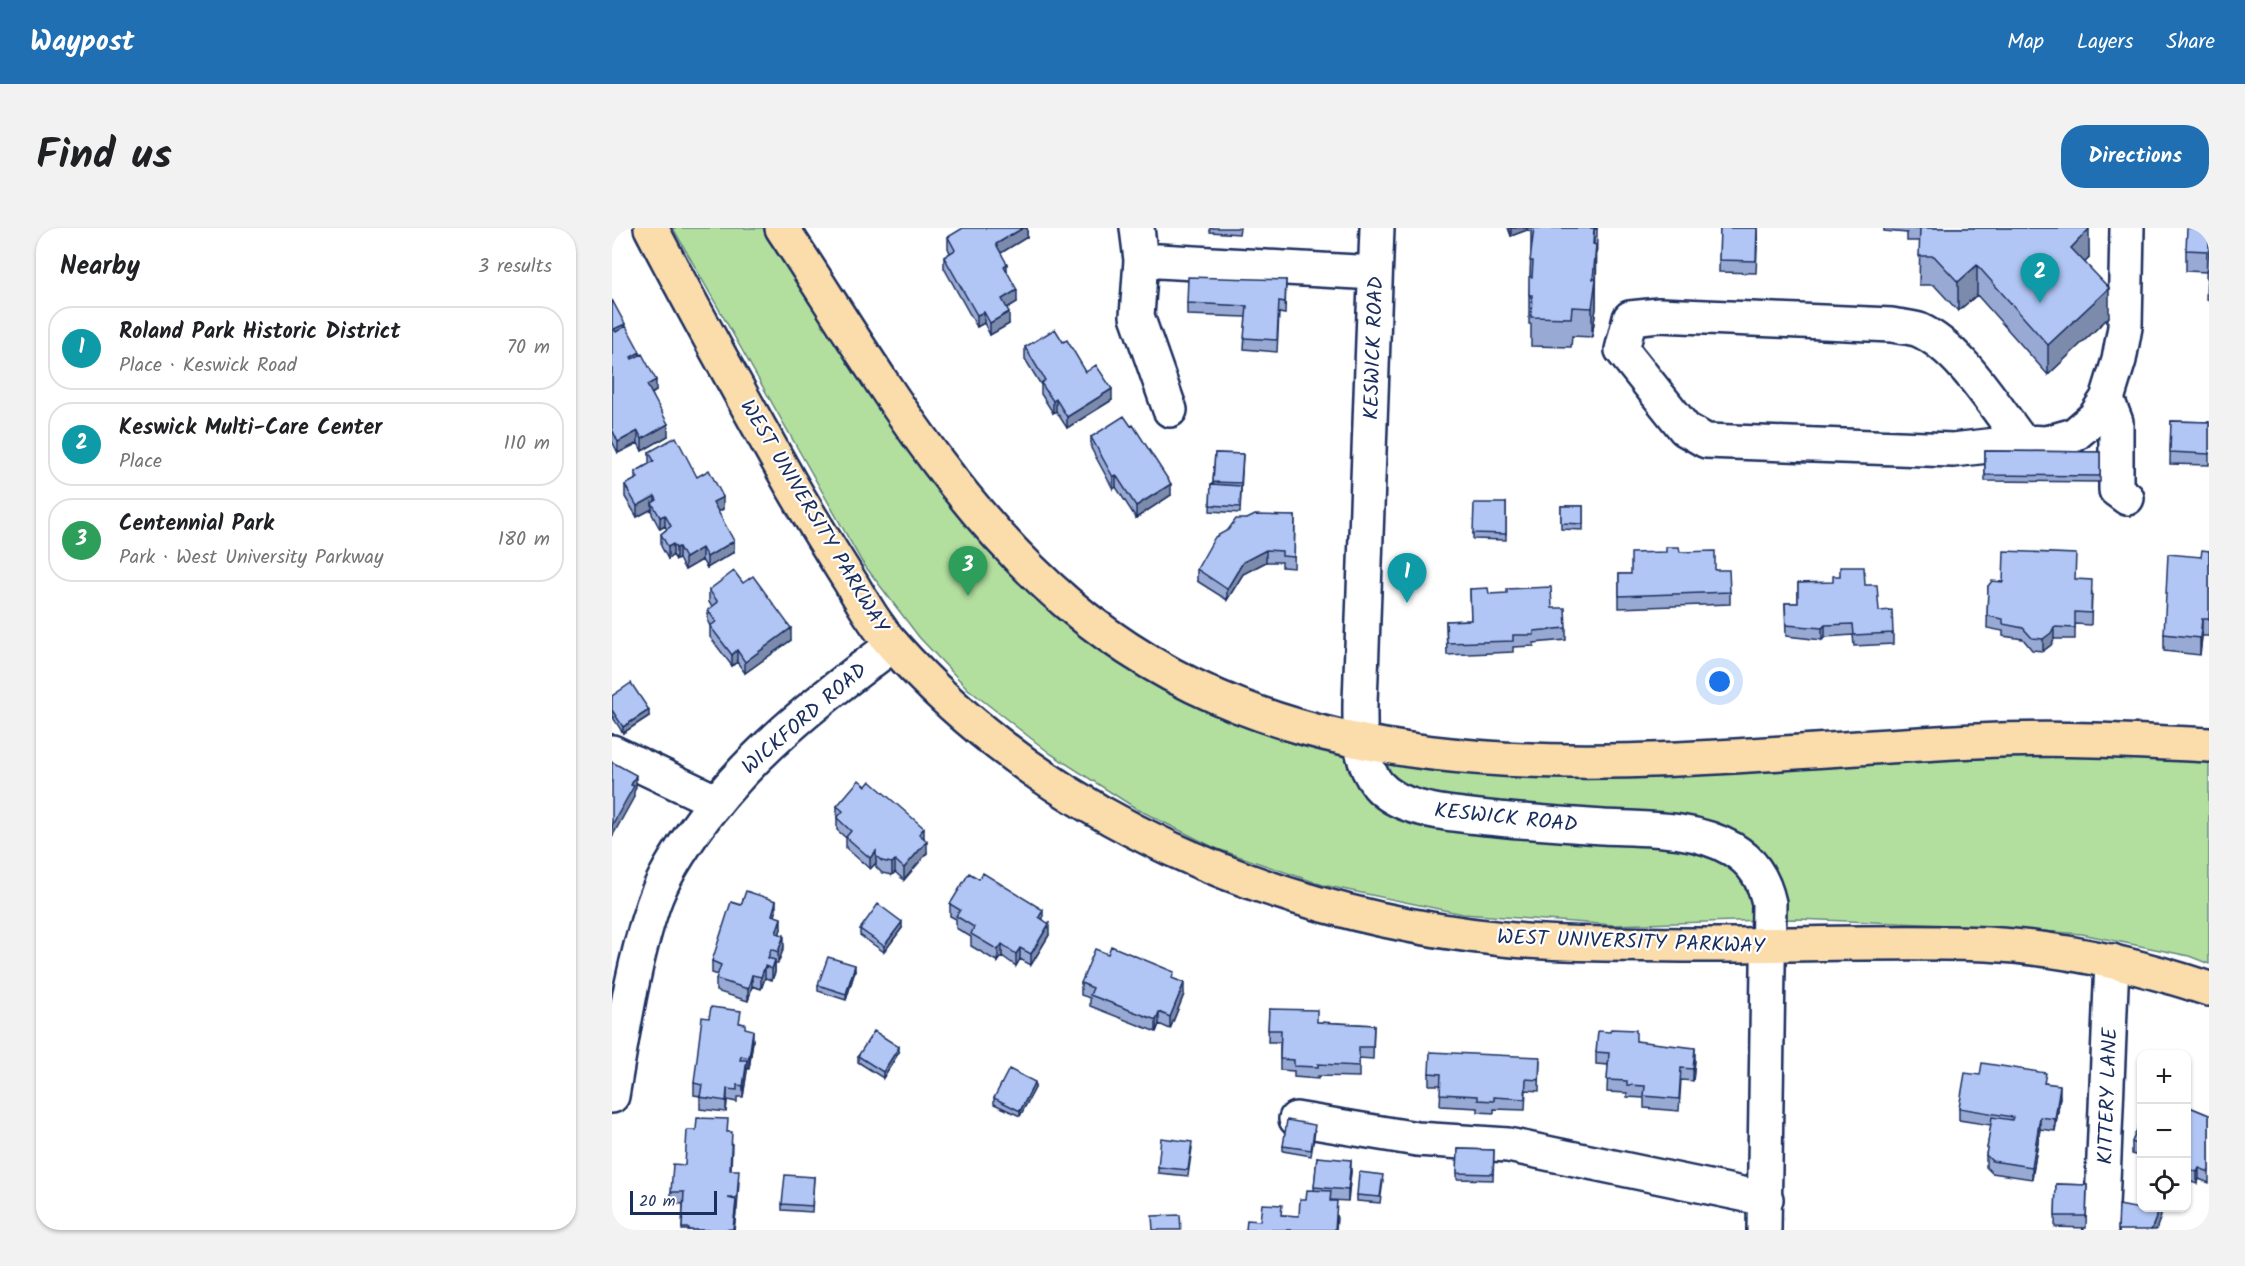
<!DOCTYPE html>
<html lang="en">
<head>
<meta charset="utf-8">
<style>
  :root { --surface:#fff; --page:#f2f2f2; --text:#202124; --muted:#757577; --line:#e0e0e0; --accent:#1f6fb2 }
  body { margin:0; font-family:Kalam,sans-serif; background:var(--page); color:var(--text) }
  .controls { position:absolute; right:18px; bottom:18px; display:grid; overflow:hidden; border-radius:12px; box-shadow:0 2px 4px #0004 }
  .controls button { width:54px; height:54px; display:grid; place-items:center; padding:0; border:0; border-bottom:2px solid var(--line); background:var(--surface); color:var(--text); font:30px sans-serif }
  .scale { position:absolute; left:18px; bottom:15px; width:87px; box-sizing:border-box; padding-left:6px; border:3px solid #1b2f5e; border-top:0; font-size:16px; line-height:21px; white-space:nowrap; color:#1b2f5e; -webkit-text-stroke:4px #fff; paint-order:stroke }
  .you { position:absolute; left:1108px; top:454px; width:21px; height:21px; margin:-15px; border:4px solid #fff; border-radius:50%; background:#1a73e8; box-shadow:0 0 0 9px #1a73e833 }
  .badge { display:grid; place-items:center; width:39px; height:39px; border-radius:50%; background:var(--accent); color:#fff; font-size:20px; font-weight:700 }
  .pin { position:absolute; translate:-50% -50px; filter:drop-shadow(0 2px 3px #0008) }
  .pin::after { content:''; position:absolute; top:32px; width:21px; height:18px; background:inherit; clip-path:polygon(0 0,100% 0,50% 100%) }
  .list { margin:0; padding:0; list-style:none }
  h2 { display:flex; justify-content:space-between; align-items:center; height:78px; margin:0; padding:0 24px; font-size:26px }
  h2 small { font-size:20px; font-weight:400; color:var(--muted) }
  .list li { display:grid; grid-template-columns:39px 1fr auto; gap:18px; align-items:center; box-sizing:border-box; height:84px; margin:0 12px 12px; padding:0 12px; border:2px solid var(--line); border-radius:24px }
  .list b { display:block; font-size:22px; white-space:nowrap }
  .list p { margin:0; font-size:20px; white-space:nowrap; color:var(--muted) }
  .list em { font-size:20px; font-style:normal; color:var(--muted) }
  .icon { flex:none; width:33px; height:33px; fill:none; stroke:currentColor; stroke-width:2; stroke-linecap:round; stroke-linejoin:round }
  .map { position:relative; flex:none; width:1597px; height:1002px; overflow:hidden; border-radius:24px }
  header { display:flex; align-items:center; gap:36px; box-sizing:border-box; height:84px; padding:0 30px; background:var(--accent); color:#fff }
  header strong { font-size:28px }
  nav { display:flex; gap:33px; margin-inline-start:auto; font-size:21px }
  .intro { display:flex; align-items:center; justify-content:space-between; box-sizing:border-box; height:144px; padding:0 36px }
  h1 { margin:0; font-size:42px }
  .button { padding:15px 27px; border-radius:24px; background:var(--accent); color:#fff; font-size:21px; font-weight:700 }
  main { display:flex; gap:36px; padding:0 36px }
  aside { flex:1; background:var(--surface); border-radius:24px; box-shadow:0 2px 4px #0004 }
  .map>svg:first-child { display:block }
  .green { fill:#b2df9e; stroke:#66877e; stroke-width:1.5 }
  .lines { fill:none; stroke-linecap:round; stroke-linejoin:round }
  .minor-casing { stroke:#1b2f5e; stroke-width:38 }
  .major-casing { stroke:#1b2f5e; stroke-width:38 }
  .minor { stroke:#fff; stroke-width:33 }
  .major { stroke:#fbdcab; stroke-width:33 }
  .wall { fill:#98aad3; stroke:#1b2f5e; stroke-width:1.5 }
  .shaded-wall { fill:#7c8bac; stroke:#1b2f5e; stroke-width:1.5 }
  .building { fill:#b1c6f5; stroke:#1b2f5e; stroke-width:1.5 }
  .labels { text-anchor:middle; stroke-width:4.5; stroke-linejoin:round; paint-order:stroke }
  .street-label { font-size:21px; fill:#1b2f5e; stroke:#fff }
</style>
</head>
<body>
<header>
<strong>Waypost</strong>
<nav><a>Map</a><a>Layers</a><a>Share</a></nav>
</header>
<div class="intro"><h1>Find us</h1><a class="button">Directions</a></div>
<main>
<aside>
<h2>Nearby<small>3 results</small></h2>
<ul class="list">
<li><span class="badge" style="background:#0f9aa8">1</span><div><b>Roland Park Historic District</b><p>Place · Keswick Road</p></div><em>70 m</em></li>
<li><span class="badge" style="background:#0f9aa8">2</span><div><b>Keswick Multi-Care Center</b><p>Place</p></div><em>110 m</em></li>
<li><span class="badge" style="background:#2e9e5b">3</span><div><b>Centennial Park</b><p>Park · West University Parkway</p></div><em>180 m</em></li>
</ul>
</aside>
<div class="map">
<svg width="1597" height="1002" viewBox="0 0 1597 1002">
  <rect width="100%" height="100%" fill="#fff"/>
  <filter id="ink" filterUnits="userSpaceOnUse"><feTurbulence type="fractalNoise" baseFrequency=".0167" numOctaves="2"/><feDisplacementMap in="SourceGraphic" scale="12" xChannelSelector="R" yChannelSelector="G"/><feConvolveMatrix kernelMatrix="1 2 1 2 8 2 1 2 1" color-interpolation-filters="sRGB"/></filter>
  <g filter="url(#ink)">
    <path class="green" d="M61,0H156L296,213L541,452L602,483L670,509L782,535L1371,525L1597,532V736L1577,728L1470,706L1362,698L1184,691L1002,697L851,686L711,657L603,620L525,581L439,526L356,461L307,409L250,334Z"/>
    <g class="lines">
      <g class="minor-casing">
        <path id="minor" d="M525,0L529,32L525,88L558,182
          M765,0L748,475C748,505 746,532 766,557C785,579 823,584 850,587C897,593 944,596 991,599C1033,601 1082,599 1120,621C1142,634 1152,652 1157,675L1152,1002
          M529,32L763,45
          M1495,171L1504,194V262L1515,270
          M1410,214C1383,179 1349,121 1307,102C1299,99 1289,99 1280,97L1047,87L1018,90L1010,122L1073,201L1094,213L1341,222L1410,214L1434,215L1462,207L1483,189L1495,171L1507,132L1513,99L1515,0
          M0,524L103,573
          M0,868C11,804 20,739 41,677C50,651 65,628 80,606C134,528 206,472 281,417
          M684,891L805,911L896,917L1154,971
          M1489,1002L1500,733"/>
      </g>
      <g class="major-casing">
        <path id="major" d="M39,0C84,87 132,172 180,258C199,291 219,323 239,355C252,377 265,399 282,418C437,592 662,687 891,711C951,717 1011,716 1071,717C1172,718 1274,712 1375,716C1450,720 1526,737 1597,761
          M170,0C256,130 335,273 455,375C712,594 1058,526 1365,513C1442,509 1520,513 1597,517"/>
      </g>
      <use href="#minor" class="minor"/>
      <use href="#major" class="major"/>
    </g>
    <path class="wall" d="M415,0V9L389,25L405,74L395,80L397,96L378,107L372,95L365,99L332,40V29L338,25L336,20V9Z
      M598,0H628L627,6L598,4Z
      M896,0H985L984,80L980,109L960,108L959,119L919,118V96H917V67L919,24V3L915,2L899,8Z
      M1108,0H1146L1144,45L1107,44Z
      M1272,0H1476L1477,30L1473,34L1497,89L1436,147L1365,67L1346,83L1322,57H1307L1308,13H1295V5L1272,3Z
      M1597,0V72H1594L1595,44L1574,43V22Z
      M674,52L673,86L667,85L665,124L632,121L634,89L575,87V75Z
      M0,72L13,99L28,127L44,163L40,166L56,208L30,223L26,215L6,225L0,213Z
      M451,114L474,144L500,172L455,200L444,183L441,185L429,166V157L413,131V119Z
      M1559,193L1597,194V237L1558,236Z
      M479,209L559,267L524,290L504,259L501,261L479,220Z
      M1373,223L1488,224V254L1373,253Z
      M37,224L85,249L111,281L106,284L122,324L95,340L90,332L73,342L67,331L64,332L61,327L56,331L49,318V306L55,301L53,298L48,301L40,286V281L25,289L13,269V257L23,252V244L37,236Z
      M603,225L631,226L628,285L598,283L599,256H601Z
      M894,275V312L861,311V305Z
      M949,278H971V302L949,301Z
      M683,288L682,340L670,339V334H654L631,346L615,372L585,353V341L635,291Z
      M1597,323V408H1590L1588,427L1552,423V406L1589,329Z
      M1068,324L1103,342L1118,364V376L1007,380V346H1019Z
      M1464,351L1480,364L1479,397L1463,396V411H1442L1439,417L1431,423L1420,422L1411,411L1391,408V403L1375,400L1376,358L1391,354Z
      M131,355L179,412L133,445L125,434L120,438L98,409V398L96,394V382L100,379L97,374V362Z
      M1186,355L1253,357L1267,383L1281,405V416L1242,418L1241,407L1213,409L1210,412L1174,408L1173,375H1186Z
      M858,361L940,380L954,400V412L922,415V418L901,419V424L835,427L834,393L859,392Z
      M0,468L37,488L11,505L0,488Z
      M225,578L312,610L315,625L292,652L283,644L280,647L270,645L264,639V635L258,641L234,620V610L225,602Z
      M338,676L431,692L437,707L419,737L408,731L404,738L390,728L386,734L359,718V709L344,700V691L338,688Z
      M129,677L164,684L163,688L169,701L167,706L172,719L166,735H163V744L160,752L153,750L149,761L140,758L136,773L104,763V751L106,747L100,745V733Z
      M290,700L272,724L248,707V701Z
      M243,743L234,772L206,763V757Z
      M562,751L572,766L558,801L547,796L544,804L478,778V770L469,767V755Z
      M657,781L705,794L762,797L761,831L747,830V849L706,848V851L682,849V843L668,842V814H656Z
      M129,795L141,813L137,841H135L131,869H125V874L115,872L114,884L88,881V868L82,867V855Z
      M1024,813L1083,831L1081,853L1069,852L1067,883L1032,880V870L1015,869V865L995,864L996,837L984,836V824Z
      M287,824L271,850L246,834V828Z
      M928,829L927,863L914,862L913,882L882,881V885L866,884V880L828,878L829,857H817V845Z
      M1434,855L1448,869L1443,903L1428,901L1420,951L1380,945L1374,939V927L1379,897L1347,892V880Z
      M423,860L408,888L382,876V870Z
      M1575,878L1597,887V955L1587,951L1585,956L1575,952Z
      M1530,890V929L1520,926V914Z
      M703,903L699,928L671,923V918Z
      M116,904L120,916L119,942L127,954L125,982H124L122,1002H70L71,976L59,975V964L73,937Z
      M580,920L576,948L546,945V939Z
      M846,921L882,922L881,952L845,951Z
      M705,929L739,943L736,973L719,972L725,990L724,1002H634L648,993L670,987L687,988L694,971L702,962Z
      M202,949L200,984L170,982V976Z
      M771,953L768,975L745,973V967Z
      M1444,956L1475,957L1474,1000L1443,999Z"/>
    <path class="shaded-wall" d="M411,0H415V9L384,28V16Z
      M899,0H915V2L899,8Z
      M982,1V30L984,17V80L980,109V80Z
      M1477,1V30L1459,49V20Z
      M395,36V48L392,38Z
      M1365,37V67L1346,83V54Z
      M1497,60V89L1436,147V117Z
      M405,62V74L390,83V71Z
      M372,84V95L365,99V87Z
      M397,84V96L378,107V95Z
      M13,96V107L2,112V101Z
      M28,124V136L19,141V129Z
      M44,152V163L35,168V157Z
      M500,161V172L455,200V189Z
      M444,171V183L441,185V173Z
      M56,196V208L30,223V211Z
      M26,203V215L6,225V214Z
      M504,247V259L501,261V249Z
      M559,256V267L524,290V278Z
      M43,268V279L40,275V281L25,289V278Z
      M111,269V281L101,286V274Z
      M53,287V298L48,301V289Z
      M122,313V324L95,340V329Z
      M61,316V327L56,331V319Z
      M67,319V331L64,332V320Z
      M90,320V332L73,342V330Z
      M654,322V334L631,346L615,372V361L631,334Z
      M1590,391V408L1588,427V410Z
      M1213,397V409L1210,412V400Z
      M1442,399V411L1439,417L1431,423V411Z
      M179,400V412L133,445V434Z
      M125,422V434L120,438V427Z
      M37,482V488L11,505V499Z
      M24,547V559L22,564V569L0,609V597Z
      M312,600V612L307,606Z
      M315,613V625L292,652V640Z
      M264,623V635L258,641V630Z
      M283,632V644L280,647V635Z
      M164,673V684L160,698V687Z
      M431,682V694L427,689Z
      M169,690V701L164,717V705Z
      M290,694V700L272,724V718Z
      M437,696V707L419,737V726Z
      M172,707V719L166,735V724Z
      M390,716V728L386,734V722Z
      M408,720V731L404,738V726Z
      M163,732V744L160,752V741Z
      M243,737V743L234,772V766Z
      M153,738V750L149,761V749Z
      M140,747V758L136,773V761Z
      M572,755V766L558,801V789Z
      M547,784V796L544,804V792Z
      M141,802V813L137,841V830Z
      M287,819V824L271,850V844Z
      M1083,820V831L1081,853V841Z
      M135,832V844L131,869V858Z
      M423,854V860L408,888V883Z
      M1448,857V869L1443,903V891Z
      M115,861V872L114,884V873Z
      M1428,889V901L1420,951V939Z
      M739,932V943L736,973V962Z
      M1587,940V951L1585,956V944Z
      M124,972V984L122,1002H121Z
      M1548,980H1549V988L1544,1002H1539Z"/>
    <path class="building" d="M351,0H411L384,16L395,36L392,38L405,62L390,71L397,84L378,95L372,84L365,87L332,29L343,22L336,9Z
      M922,0H985V1H982L981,16L984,17L981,51H984L980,80L960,79L959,90L919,89L920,67H917V49H920L921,33H918Z
      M1108,0H1145L1144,33L1107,32Z
      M1308,0H1476L1477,1L1459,20L1497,60L1436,117L1365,37L1346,54L1322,28H1307Z
      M1575,0H1597V51H1594L1595,23L1574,22Z
      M576,49L674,52L673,74L667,73L665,112L632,110L635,78L575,75Z
      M0,72L13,96L2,101L4,104L14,98L28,124L19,129L20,131L30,126L44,152L35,157L56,196L30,211L26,203L6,214L0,201Z
      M443,101L451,114L455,112L474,144L484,137L500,161L455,189L444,171L441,173L429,155L433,152L413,119Z
      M512,188L519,198L521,197L559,256L524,278L504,247L501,249L479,209Z
      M1559,193L1597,194V226L1558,224Z
      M64,209L85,249L97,242L111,269L101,274L122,313L95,329L90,320L73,330L67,319L64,320L61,316L56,319L49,306L59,298L53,287L48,289L40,275L45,272L43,268L25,278L13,257L26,250L23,244L42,233L37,224Z
      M1373,223L1488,224V248L1373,247Z
      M603,225L631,226L629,255L601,254Z
      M599,256L629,258L628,279L598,277Z
      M862,275H894V306L861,305Z
      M949,278H971V296L949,295Z
      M643,287L683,288L682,329L670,328V323L654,322L631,334L615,361L585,341L603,309L616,302L624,291H635Z
      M1054,319H1067L1068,324L1103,323V342H1117L1118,364L1007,368V346H1019V325L1054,324Z
      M1590,322L1597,323V391H1590L1588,410L1552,406L1556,326L1589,329Z
      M1392,323L1464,326L1463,351L1480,352L1479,385L1463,384V400L1442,399L1439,405L1431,411L1420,410L1411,400L1391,396V391L1375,388L1376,358L1380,353L1391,354Z
      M1228,339H1252L1253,357H1265L1267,383L1280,382L1281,405L1242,407L1241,396L1213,397L1210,400L1174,397L1173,375H1186V355L1221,354V348H1228Z
      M122,343L131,355L141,348L179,400L133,434L125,422L120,427L98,398L104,394L96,382L106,374L97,362Z
      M939,359L940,380H953L954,400L922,403V407H901V413L835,415L834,393L859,392L858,361L876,360L877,366L895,365V361Z
      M19,455L37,482L11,499L0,482V468Z
      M0,534L24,547L19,557L22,558L0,597Z
      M247,552L254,558L258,553L312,600L307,606L315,613L292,640L283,632L280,635L270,633L264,628V623L258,630L234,609L239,603L225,590L231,583L225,578Z
      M357,645L367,651L371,645L431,682L427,689L437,696L419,726L408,720L404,726L390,716L386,722L359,706L362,699L344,688L348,682L338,676Z
      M134,663L164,673L160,687L169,690L164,705L172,707L166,724L159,721L156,730L163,732L160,741L153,738L149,749L140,747L136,761L104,751L109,737L100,733L119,674L129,677Z
      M266,676L290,694L272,718L248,701Z
      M499,718L562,744L560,750L572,755L558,789L547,784L544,792L478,767L481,760L469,755L483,721L496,726Z
      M216,729L243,737L234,766L206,757Z
      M99,779L129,783L127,795L133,796V800L141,802L137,830L129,828L128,832H135L131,858L125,857V862L115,861L114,873L88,869L90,857L82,855L90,789L97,790Z
      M657,781L705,782V794L762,797L761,819H747V838L706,836V839L682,838V832L668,831L669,802H656Z
      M999,801L1024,802V813L1083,820L1081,841L1069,840L1067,871L1032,868L1033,858L1015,857V853L995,852L997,825L984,824L986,803L998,804Z
      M262,803L287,819L271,844L246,828Z
      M818,824L928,829L927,852L914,851L913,871L882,869V873L866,872V868L828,866L829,846L817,845Z
      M1370,835L1434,845L1432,855L1448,857L1443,891L1428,889L1420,939L1380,933L1374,927L1380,889L1400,892L1401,889L1347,880L1353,845L1368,847Z
      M397,841L423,854L408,883L382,870Z
      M1575,878L1597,887V944L1587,940L1585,944L1575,940Z
      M85,890L116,891L115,904H120L118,942H127L125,970H116L124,972L121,1001L109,1002H77V1000H70L72,964H59L61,936L73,937L75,902H84Z
      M1530,890V918L1520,914Z
      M675,892L703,897L699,922L671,918Z
      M549,910L580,914L576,942L546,939Z
      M846,921L882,922L881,946L845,945Z
      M705,929L739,932L736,962L702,959Z
      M747,944L771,947L768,969L745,967Z
      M173,947L202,949L200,978L170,976Z
      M1444,956L1475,957L1474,988H1443Z
      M695,962L719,963L718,973H725L723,1002H634L635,992L648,993L650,976L670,977L669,987L687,988L688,971H694Z
      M1507,977L1533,982L1534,980H1548L1539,1002H1506Z
      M568,987L569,1002H541L540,988Z"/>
  </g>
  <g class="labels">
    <g class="street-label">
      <text transform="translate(761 120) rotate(-88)" y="7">KESWICK ROAD</text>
      <text transform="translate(203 288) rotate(59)" y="7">WEST UNIVERSITY PARKWAY</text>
      <text transform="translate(192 490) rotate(-41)" y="7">WICKFORD ROAD</text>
      <text transform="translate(894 589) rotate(6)" y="7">KESWICK ROAD</text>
      <text transform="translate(1019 713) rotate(2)" y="7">WEST UNIVERSITY PARKWAY</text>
      <text transform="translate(1495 868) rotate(-88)" y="7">KITTERY LANE</text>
    </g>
  </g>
</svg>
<div class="controls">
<button>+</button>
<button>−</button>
<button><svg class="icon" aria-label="locate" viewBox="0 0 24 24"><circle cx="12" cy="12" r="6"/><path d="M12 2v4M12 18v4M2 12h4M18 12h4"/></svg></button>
</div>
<div class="scale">20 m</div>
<div class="you"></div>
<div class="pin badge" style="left:795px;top:375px;background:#0f9aa8">1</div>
<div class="pin badge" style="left:1428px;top:75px;background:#0f9aa8">2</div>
<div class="pin badge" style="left:356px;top:368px;background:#2e9e5b">3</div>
</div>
</main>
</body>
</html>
